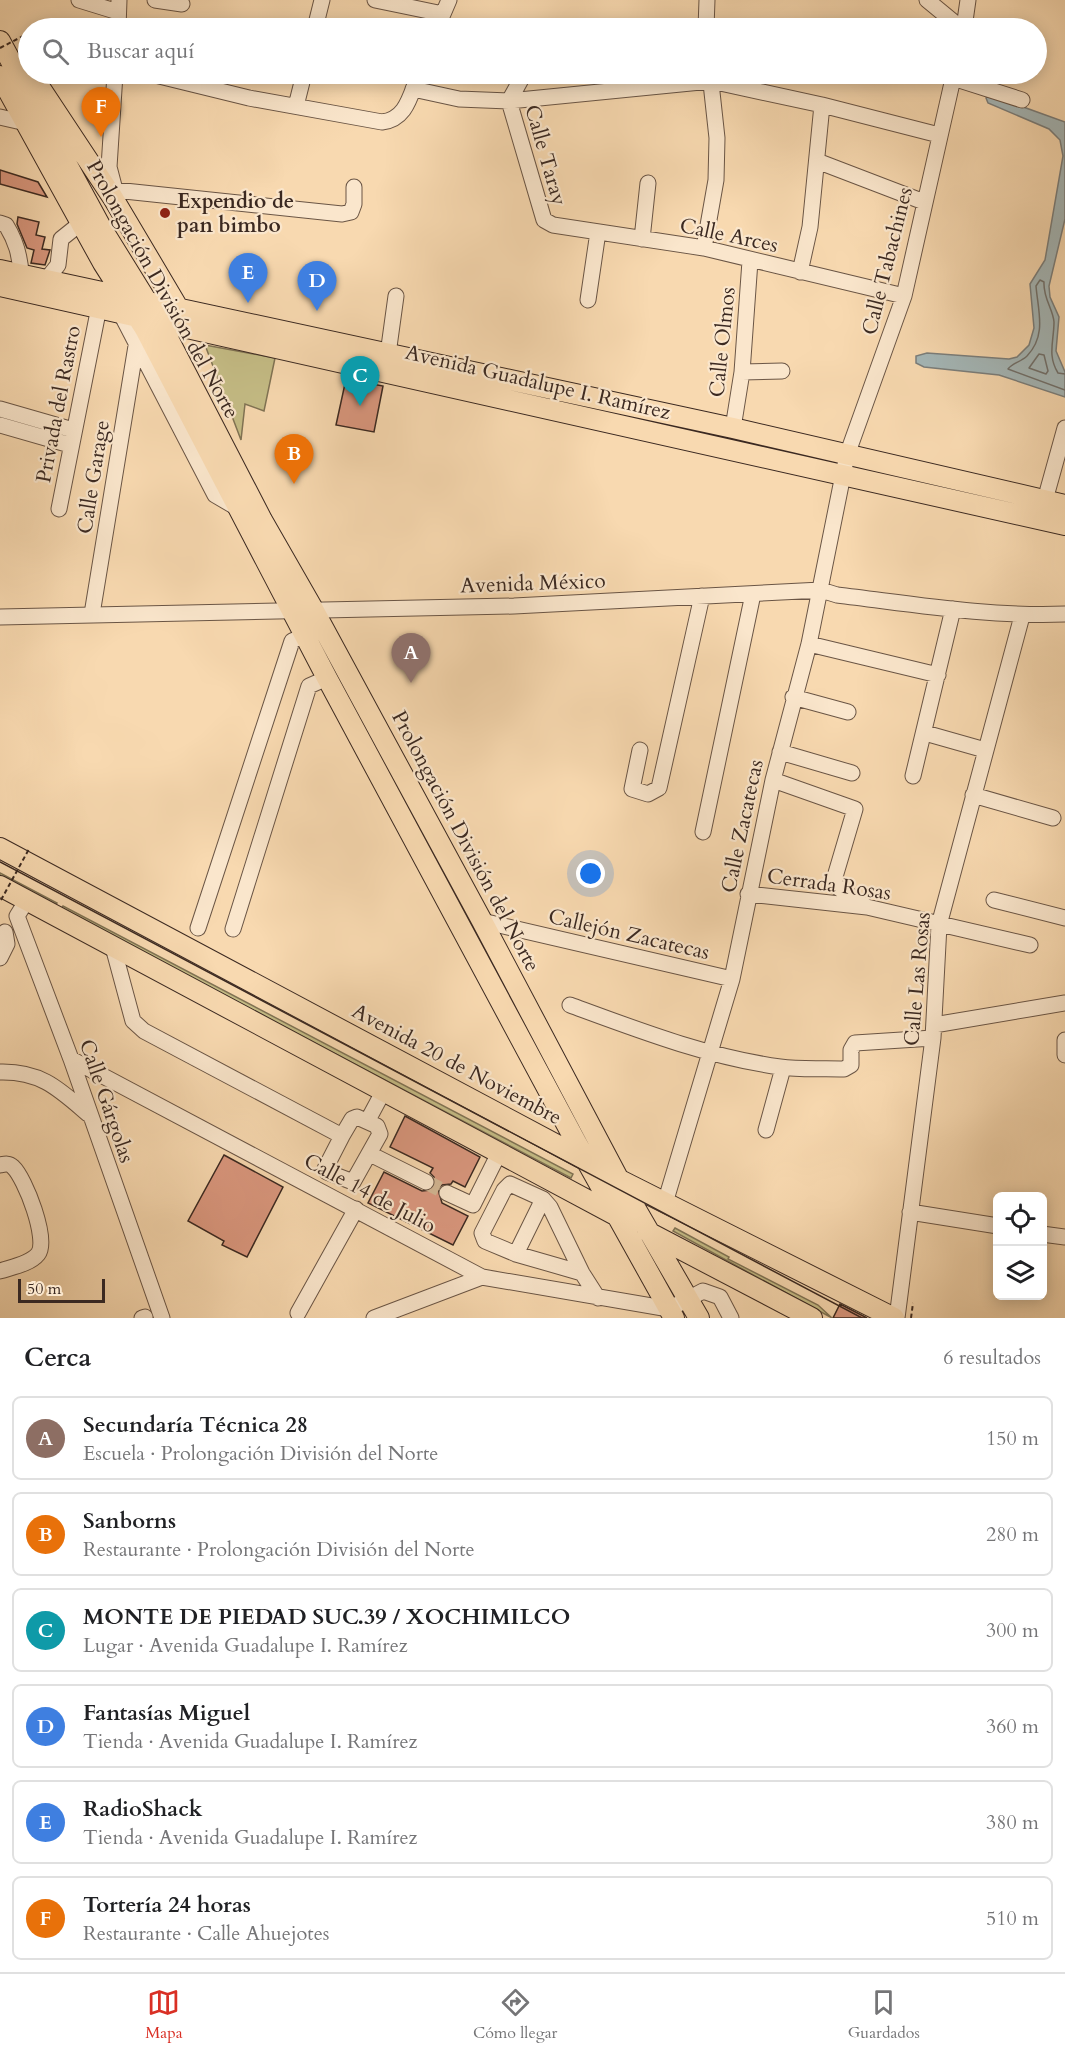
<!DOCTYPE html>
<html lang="es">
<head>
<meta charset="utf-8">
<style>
  :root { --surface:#fff; --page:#f2f2f2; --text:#202124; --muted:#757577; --line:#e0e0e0; --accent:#d93025 }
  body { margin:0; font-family:Cardo,serif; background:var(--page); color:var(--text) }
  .controls { position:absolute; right:18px; bottom:18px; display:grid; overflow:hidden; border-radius:9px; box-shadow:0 3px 15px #0003 }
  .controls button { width:54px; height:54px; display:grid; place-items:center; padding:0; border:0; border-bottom:2px solid var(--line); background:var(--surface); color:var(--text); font:30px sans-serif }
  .scale { position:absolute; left:18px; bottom:15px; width:87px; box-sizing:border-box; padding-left:6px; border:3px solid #3b2921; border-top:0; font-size:16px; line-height:21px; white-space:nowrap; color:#3b2921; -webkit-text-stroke:4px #fae6cc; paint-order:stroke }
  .you { position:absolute; left:591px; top:874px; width:21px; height:21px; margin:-15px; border:4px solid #fff; border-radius:50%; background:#1a73e8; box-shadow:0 0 0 9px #1a73e833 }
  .badge { display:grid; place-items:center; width:39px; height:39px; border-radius:50%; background:var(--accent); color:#fff; font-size:20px; font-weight:700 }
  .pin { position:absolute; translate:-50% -50px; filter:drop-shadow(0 2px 3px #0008) }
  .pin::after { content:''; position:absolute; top:32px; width:21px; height:18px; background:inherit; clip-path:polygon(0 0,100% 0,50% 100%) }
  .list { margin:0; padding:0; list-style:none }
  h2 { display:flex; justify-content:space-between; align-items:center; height:78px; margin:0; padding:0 24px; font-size:26px }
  h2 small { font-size:20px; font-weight:400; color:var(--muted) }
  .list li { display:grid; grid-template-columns:39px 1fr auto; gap:18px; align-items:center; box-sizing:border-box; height:84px; margin:0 12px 12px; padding:0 12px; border:2px solid var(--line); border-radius:9px }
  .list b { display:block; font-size:22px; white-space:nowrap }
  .list p { margin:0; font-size:20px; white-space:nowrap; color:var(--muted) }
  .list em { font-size:20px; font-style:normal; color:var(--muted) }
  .icon { flex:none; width:33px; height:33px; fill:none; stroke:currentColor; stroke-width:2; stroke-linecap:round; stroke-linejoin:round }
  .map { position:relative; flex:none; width:1065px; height:1318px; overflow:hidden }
  .search { position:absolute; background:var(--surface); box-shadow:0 3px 15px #0003; left:18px; right:18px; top:18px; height:66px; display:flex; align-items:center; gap:15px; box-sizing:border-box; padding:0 21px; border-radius:33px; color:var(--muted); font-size:22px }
  .sheet { height:654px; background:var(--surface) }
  nav { display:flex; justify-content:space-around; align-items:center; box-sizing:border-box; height:84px; border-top:2px solid var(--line); background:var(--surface); font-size:16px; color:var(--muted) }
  nav a { display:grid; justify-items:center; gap:3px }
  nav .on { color:var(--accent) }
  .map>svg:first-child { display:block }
  .green { fill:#c5bd86; stroke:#807354; stroke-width:1.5 }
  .water { fill:#a4b7b8; stroke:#7a7e7c; stroke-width:1.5 }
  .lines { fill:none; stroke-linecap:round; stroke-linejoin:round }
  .shore { stroke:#70706c; stroke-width:1.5 }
  .building { fill:#da977e; stroke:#3b2921; stroke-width:1.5 }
  .minor-tunnel { stroke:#d2b693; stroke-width:15; stroke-dasharray:15 8; stroke-linecap:butt }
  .minor-casing { stroke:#6a5545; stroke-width:17 }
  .major-casing { stroke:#3b2921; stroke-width:22 }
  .path { stroke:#3b2921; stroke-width:2; stroke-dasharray:4.5 3; stroke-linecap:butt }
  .minor { stroke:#fae6cc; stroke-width:15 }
  .major { stroke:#f8d9b0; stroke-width:20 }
  .tram { stroke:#3b2921; stroke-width:1.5 }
  .path-bridge { stroke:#3b2921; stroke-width:2; stroke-dasharray:4.5 3; stroke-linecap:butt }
  .poi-dot { fill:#8f2418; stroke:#fae6cc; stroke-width:2 }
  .labels { text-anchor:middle; stroke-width:4.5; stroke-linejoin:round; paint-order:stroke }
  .street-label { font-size:21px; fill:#3b2921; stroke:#fae6cc }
  .poi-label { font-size:21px; font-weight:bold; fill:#3b2921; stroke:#fae6cc; text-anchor:start }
</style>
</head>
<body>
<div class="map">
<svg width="1065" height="1318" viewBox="0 0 1065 1318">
  <rect width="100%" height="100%" fill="#f8d9b0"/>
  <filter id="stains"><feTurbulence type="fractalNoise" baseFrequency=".00333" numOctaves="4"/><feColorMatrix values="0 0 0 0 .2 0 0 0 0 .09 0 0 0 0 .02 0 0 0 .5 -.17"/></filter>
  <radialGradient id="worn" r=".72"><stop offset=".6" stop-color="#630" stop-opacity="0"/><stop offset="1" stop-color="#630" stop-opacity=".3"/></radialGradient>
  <path class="green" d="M205,345L275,358L264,411L245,404L241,440Z
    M0,873L57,903L55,906L61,909L63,906L573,1174L571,1178L0,877Z
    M675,1228L729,1257L728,1259L818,1305L832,1318L673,1231Z"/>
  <path class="water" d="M990,95L1065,122V219L1049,286L1050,297L1059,317L1056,351L1065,372V397L999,375L924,367L916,363V356L927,353L1009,359L1017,357L1029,345L1034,328L1030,284L1045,260L1063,156L1060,140L1049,129L988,103L986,98Z"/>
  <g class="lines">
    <path class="shore" d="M1039,354L1044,355L1048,371L1046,374L1029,368Z
      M1065,374L1058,373C1047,355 1054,341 1054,322C1053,309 1043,298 1044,282L1040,280L1036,286C1038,311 1047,335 1027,356C1021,362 1012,363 1008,369L1065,390"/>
  </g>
  <path class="building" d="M0,170L38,182L47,197L0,184Z
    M18,217L39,222L36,235L45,237L42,249L50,250L45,265L31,263L34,250L27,248L17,224Z
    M346,379L383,386L374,432L336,425Z
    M405,1116L480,1157L465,1187L453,1181L451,1184L442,1185L438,1189L442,1203L468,1216L453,1245L368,1203L384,1172L422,1191L431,1190L435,1186L434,1177L430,1173L433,1168L390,1147Z
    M224,1155L283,1187L247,1257L222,1245L224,1241L188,1221Z
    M840,1304L867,1318H833Z"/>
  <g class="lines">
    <path class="minor-tunnel" d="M426,1182L447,1193"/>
    <g class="minor-casing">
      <path id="minor" d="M79,0L118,12
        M155,0L182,4
        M375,0L443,14
        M927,0L961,28
        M118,28L119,0
        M315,28L322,0
        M437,28L449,0
        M706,28L707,0
        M964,28L968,0
        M151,74L249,98L382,122C407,119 410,95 419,74
        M524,74L509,101L544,220L553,225L704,248L904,296
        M953,78L1022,100
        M413,89L459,99L509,101L711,81L822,105L939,135
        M296,106L304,74
        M0,117L26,123
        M817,161L924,202
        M115,190L342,214L351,212L354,204V187
        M113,198L115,190L109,167L115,74
        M0,223L6,225C16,241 20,255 21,274
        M642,239L648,183
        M704,248L716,180L717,138L710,74
        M800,272L810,227L822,105
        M46,280L58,265L61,239L81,223
        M588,300L598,232
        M120,312L215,495L239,509
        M388,354L396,296
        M742,372L782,371
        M0,409L73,430
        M0,425L70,445
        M733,428L742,372L750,261
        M1045,500L1065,428
        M59,509L101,297
        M92,614L136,346
        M0,617L514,606L821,590L837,595C913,604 989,617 1065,614
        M809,644L938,675
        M793,697L848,712
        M925,733L985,750
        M640,750L632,789L648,794L659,788L702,596
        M780,752L852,773
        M913,776L953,609
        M773,780L855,809L834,880L837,887L867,907
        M973,795L1053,818
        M703,832L753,594
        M748,894L867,907L1030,945
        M27,900L17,916L71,1059L162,1318
        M994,900L1065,918
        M482,921L732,979
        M198,928L292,641L305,635
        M233,929L309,686L327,678
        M113,947L133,1021L144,1031L342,1136L352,1119L357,1117L377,1126L380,1134L353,1182L327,1172L325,1169L342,1136
        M0,958L7,944L5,932
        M570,1005C638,1030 708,1057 780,1067C801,1070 823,1068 844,1069L851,1065V1050L855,1043L933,1038
        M934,1025L1065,1003
        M1065,1040V1055
        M71,1059L482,1277L669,1309L703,1291L720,1297L731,1318
        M0,1072C41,1071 59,1089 88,1114
        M368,1120L383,1092
        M766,1130L783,1068
        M370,1154L426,1182
        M0,1165C5,1164 9,1163 13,1167C25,1178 49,1240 38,1254C30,1264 12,1267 0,1271
        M447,1193L473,1205L499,1153
        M665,1203L732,979L773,780L809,644L847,455L904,296L954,74
        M910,1212L998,1226
        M1042,1234L1065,1237
        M516,1254L543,1199
        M582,1273L516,1254L485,1241L482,1233L504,1190L510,1184L543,1199L550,1207L582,1273L598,1298
        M298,1313L356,1209
        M142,1318L145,1317
        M374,1318L482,1277
        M897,1318L933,1038L939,925L1022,616"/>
    </g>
    <g class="major-casing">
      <path id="major" d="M0,41L102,229L159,321L262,520L313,609L482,921L619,1180L699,1318
        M31,74L113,198L183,316
        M0,76L103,263L145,329L327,678L576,1142L674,1318
        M0,270L733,428L1065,505
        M0,286L1065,525
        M0,848L587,1161
        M0,886L619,1217
        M618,1179L894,1318
        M648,1232L812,1318"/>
    </g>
    <path class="path" d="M25,35L28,40
      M911,1318L913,1303"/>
    <use href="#minor" class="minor"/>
    <use href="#major" class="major"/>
    <path class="tram" d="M0,862L862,1318"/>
    <path class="path-bridge" d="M0,48L25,35
      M1,900L29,849"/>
  </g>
  <circle class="poi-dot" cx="165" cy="213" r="6"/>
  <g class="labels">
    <g class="street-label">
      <text transform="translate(546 155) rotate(74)" y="7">Calle Taray</text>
      <text transform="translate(729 235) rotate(12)" y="7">Calle Arces</text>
      <text transform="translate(887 261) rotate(-76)" y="7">Calle Tabachines</text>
      <text transform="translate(163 289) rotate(61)" y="7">Prolongación División del Norte</text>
      <text transform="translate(722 342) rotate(-84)" y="7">Calle Olmos</text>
      <text transform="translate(538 382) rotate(13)" y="7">Avenida Guadalupe I. Ramírez</text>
      <text transform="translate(58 404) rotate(-79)" y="7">Privada del Rastro</text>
      <text transform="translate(93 477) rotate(-81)" y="7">Calle Garage</text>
      <text transform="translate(533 583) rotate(-2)" y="7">Avenida México</text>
      <text transform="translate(742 826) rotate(-78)" y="7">Calle Zacatecas</text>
      <text transform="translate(466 841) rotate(62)" y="7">Prolongación División del Norte</text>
      <text transform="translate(829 884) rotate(8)" y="7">Cerrada Rosas</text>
      <text transform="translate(629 934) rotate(13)" y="7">Callejón Zacatecas</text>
      <text transform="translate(917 979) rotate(-85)" y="7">Calle Las Rosas</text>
      <text transform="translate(457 1064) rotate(28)" y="7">Avenida 20 de Noviembre</text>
      <text transform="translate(107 1101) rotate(71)" y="7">Calle Gárgolas</text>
      <text transform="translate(370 1193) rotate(28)" y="7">Calle 14 de Julio</text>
    </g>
    <g class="poi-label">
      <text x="177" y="208">Expendio de<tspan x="177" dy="24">pan bimbo</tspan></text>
    </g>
  </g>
  <rect width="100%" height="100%" filter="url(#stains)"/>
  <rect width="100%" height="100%" fill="url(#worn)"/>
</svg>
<div class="controls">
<button><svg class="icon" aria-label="locate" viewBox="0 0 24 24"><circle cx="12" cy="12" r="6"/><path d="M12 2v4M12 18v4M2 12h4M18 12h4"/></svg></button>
<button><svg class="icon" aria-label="layers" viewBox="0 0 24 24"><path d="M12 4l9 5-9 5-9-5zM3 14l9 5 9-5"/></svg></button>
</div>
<div class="scale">50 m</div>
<div class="you"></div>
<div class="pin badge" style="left:411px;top:683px;background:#8d6e63">A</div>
<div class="pin badge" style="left:294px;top:484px;background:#e8710a">B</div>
<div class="pin badge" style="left:360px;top:406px;background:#0f9aa8">C</div>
<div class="pin badge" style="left:317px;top:311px;background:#3f7fe0">D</div>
<div class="pin badge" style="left:248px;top:303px;background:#3f7fe0">E</div>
<div class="pin badge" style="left:101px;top:137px;background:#e8710a">F</div>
<div class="search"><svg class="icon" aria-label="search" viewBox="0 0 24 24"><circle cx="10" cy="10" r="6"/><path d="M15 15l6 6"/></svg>Buscar aquí</div>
</div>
<section class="sheet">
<h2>Cerca<small>6 resultados</small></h2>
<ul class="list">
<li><span class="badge" style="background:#8d6e63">A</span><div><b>Secundaría Técnica 28</b><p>Escuela · Prolongación División del Norte</p></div><em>150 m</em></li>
<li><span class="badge" style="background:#e8710a">B</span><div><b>Sanborns</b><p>Restaurante · Prolongación División del Norte</p></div><em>280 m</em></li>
<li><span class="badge" style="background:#0f9aa8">C</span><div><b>MONTE DE PIEDAD SUC.39 / XOCHIMILCO</b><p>Lugar · Avenida Guadalupe I. Ramírez</p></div><em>300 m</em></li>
<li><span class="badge" style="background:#3f7fe0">D</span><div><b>Fantasías Miguel</b><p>Tienda · Avenida Guadalupe I. Ramírez</p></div><em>360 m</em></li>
<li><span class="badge" style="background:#3f7fe0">E</span><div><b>RadioShack</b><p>Tienda · Avenida Guadalupe I. Ramírez</p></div><em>380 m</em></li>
<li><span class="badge" style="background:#e8710a">F</span><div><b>Tortería 24 horas</b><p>Restaurante · Calle Ahuejotes</p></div><em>510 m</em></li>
</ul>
</section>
<nav>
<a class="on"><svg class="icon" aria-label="map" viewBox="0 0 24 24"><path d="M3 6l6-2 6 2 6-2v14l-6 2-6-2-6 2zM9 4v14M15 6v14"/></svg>Mapa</a>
<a><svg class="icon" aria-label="directions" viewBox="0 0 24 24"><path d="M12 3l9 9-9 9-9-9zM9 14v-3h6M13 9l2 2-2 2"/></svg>Cómo llegar</a>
<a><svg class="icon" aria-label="saved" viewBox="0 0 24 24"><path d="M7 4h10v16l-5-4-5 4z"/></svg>Guardados</a>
</nav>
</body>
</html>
